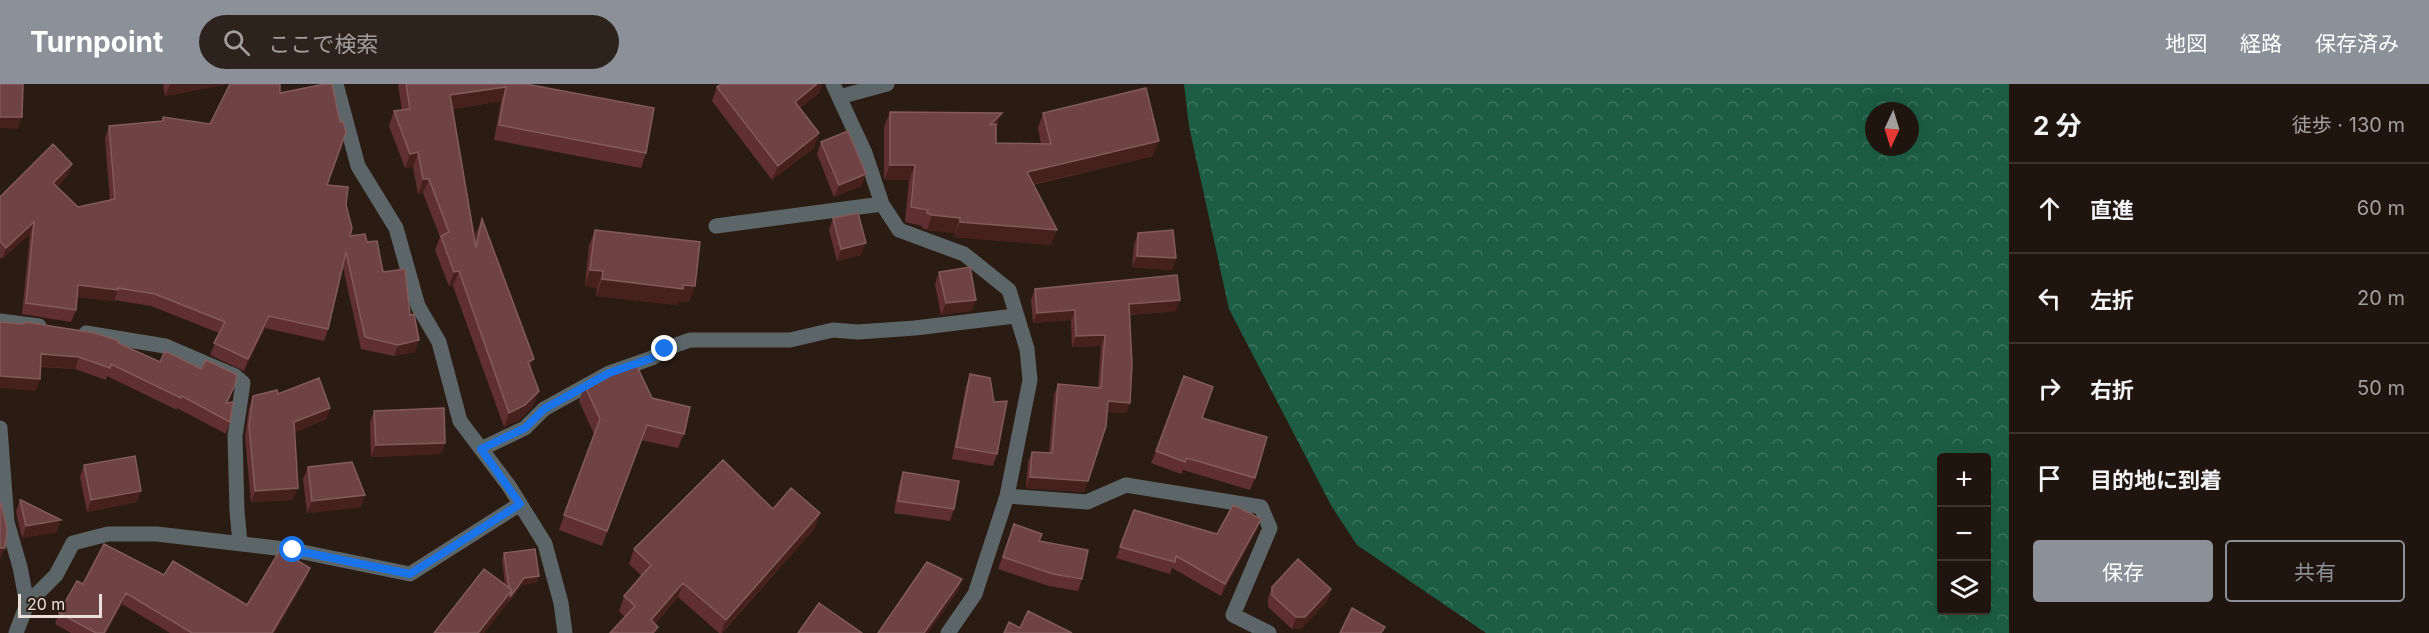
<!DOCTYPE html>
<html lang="ja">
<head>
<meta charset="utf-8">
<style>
  :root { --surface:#20150e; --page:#2d221c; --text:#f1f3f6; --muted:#a29f9e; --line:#3d342e; --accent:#8c9099 }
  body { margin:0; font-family:Inter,"Noto Sans JP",sans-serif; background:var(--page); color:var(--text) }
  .controls { position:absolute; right:18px; bottom:18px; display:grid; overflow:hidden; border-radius:6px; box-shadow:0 6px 24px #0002 }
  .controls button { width:54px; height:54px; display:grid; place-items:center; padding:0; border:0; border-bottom:2px solid var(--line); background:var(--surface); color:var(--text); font:30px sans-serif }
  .compass { position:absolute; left:1865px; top:18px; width:54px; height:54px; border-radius:50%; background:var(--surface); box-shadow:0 6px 24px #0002; rotate:184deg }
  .scale { position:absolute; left:18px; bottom:15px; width:84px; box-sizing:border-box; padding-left:6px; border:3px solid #eae0d9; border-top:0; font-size:16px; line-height:21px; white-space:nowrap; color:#eae0d9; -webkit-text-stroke:4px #2b1c13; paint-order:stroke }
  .stop { position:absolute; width:18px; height:18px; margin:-14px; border:4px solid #1a73e8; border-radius:50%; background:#fff }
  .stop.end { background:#1a73e8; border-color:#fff; box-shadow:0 2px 6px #0008 }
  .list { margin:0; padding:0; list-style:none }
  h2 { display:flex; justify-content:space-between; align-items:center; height:78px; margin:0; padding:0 24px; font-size:26px }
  h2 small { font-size:20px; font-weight:400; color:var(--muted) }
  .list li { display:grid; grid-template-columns:39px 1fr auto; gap:18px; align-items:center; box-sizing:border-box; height:90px; padding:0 24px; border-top:2px solid var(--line) }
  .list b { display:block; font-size:22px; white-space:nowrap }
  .list em { font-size:20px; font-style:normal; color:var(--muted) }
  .actions { display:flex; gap:12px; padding:18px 24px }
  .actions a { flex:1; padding:14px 0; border:2px solid var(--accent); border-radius:6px; text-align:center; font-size:21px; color:var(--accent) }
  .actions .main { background:var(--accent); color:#fff }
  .icon { flex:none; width:33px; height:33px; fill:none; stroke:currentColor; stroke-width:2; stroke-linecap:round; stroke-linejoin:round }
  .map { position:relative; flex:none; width:2009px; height:549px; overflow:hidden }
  header { display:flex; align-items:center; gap:36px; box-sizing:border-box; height:84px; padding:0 30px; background:var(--accent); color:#fff }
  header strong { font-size:28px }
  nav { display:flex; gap:33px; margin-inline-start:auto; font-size:21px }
  .search { width:420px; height:54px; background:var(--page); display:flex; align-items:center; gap:15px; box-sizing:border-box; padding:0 21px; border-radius:33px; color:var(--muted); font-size:22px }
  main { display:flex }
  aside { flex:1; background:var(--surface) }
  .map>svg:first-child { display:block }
  .forest { fill:url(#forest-crowns); fill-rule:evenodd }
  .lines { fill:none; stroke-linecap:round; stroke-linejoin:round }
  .minor { stroke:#5c6668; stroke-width:15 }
  .wall { fill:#602f31 }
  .shaded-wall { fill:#45201d }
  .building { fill:#6f4243; stroke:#825b5a; stroke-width:1.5 }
  .route { stroke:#1a73e8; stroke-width:8 }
</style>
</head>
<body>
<header>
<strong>Turnpoint</strong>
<div class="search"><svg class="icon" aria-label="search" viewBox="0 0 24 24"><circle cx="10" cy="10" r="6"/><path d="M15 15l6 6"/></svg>ここで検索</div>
<nav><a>地図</a><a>経路</a><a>保存済み</a></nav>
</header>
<main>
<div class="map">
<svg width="2009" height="549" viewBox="0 0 2009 549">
  <defs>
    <pattern id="forest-crowns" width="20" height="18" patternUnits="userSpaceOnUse" patternTransform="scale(1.5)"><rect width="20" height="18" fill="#1d5d45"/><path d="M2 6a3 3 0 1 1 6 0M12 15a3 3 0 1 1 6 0" fill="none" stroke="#3e745f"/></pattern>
  </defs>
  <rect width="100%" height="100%" fill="#2b1c13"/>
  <path class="forest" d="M1184,0H2009V549H1486L1357,461L1332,423L1229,225L1189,42ZM1874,27H1910V63H1874ZM1942,374H1986V526H1942Z"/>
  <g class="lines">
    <path class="minor" d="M336,0L358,82L396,144L418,222L439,258L460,337L509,402L545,460L561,519L565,549
      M833,0L865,69L882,120L899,146L964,170L1009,206L1027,265L1030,296L1007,412L975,510L948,549
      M839,13L887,0
      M716,142L882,120
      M0,237L39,242
      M86,249L165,262L235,292L243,299L235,352L237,427L240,459
      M0,344L7,438L20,483L27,520
      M481,365L525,344L544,325L609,289L652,274L665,265L690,256H790L833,246L858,248L915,244L1015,232
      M1007,412L1087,418L1126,401L1261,423L1270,444L1233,531L1269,549
      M16,549L27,520L56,491L73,459L108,450H157L293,466L410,490L520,420"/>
  </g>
  <path class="wall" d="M163,0H228L165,12Z
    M398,0H526L646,69L641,84L494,56L501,17L453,25L475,156L476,149L482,135L530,285L539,307L533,322L519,336L504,343L453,202H449L435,166L440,153L423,109L418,110L413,83L405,84L389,42L394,27L402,26Z
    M822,0L819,9L800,24L819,49L814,64L772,96L712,17L717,3Z
    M280,9L327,101L346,121L350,152L367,158L383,188L415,268L394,272L361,265L343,183L328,245L324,257L265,244L244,287L210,271L219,249L151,222L114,216V217L77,213L76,226L71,238L22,230L30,150L2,175L0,173V113L72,80L68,91L57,103L78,123L110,116L105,54L109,42L162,38L163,33L210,40Z
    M890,28L996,44V59L1041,60L1038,44L1043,29L1153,72L1033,101L1051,161L954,153L955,149L927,146L922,144V142L905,138L909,96H884V43Z
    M821,58L866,90L861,102L834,113L817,70Z
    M833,134L861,171L837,177L829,146Z
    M595,146L689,218L678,217L677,221L596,212L597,204L585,202L589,162Z
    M1138,149L1176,174L1172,186L1132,183L1134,161Z
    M939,188L976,216L971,227L941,231L935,200Z
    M1035,205L1176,227L1130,231V319L1126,329L1108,328L1084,408L1026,404L1028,378L1032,368L1049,369L1054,311L1058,300L1098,304L1101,262L1072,263L1071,236L1033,239L1031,216Z
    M0,238L118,259L160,278L201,285L235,301L228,319L230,338L226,350L177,324V326L107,292L106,296L75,285L41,283L40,295L35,307Z
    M970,290L997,370L993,382L952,375L966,302Z
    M585,302L652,314L684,350L678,364L641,356L602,462L559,446L594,350L579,317Z
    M278,310L330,324L326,335L295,348L293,416L251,418L245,353L249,324L253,312Z
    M374,327L445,359L441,370L371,373L370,339Z
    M1202,334L1255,394L1250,406L1183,386L1181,390L1151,379L1156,367Z
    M84,381L137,418L87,428L80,393Z
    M308,383L365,411L361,423L307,429L303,395Z
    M903,388L954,425L950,437L894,429L899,400Z
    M20,416L57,448L22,454L16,428Z
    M773,425L815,444L722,549H719L678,513L655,540L625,533L619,527L624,512L642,492L629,480L634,465Z
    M1134,426L1217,450L1261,435L1256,447L1221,512L1172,484L1170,490L1116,474Z
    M1014,440L1039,457L1082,495L1078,507L1049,502L998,485Z
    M504,469L537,498L522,501L508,519L507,517L506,521L484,549H434L505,501L502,475Z
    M310,484L306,495L274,549H170L122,520L106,549H71L55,540L59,529L83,500L164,491L247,521Z
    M1272,503L1331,505L1327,517L1301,545H1292L1268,523V514Z"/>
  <path class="shaded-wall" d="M170,0H228L165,12Z
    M817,0H822L819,9L790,32L795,18Z
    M506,3L501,17L445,26L450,11Z
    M1002,29L996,44L990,41Z
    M0,33H22L18,45L0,44Z
    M819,49L814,64L772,96L778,82Z
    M1159,57L1153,72L1021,103L1027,88Z
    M418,68L413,83L405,84L410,70Z
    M72,80L68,91L49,111L53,99Z
    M890,81H915L909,96H884Z
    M866,90L861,102L834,113L839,101Z
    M423,95H429L423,109L418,110Z
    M932,131L960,134L955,149L927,146Z
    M34,138L30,150L2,175L6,164Z
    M960,138L1057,146L1051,161L954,153Z
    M866,159L861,171L837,177L841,165Z
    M1137,172L1176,174L1172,186L1132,183Z
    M590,186L603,187L597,204L585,202Z
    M459,187L453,202H449L454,188Z
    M602,195L683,201L695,202L689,218L678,217L677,221L596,212Z
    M78,201L118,206L114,217L74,213Z
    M976,216L971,227L941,231L946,219Z
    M1180,216L1176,227L1125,231L1129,220Z
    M1075,226L1071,236L1033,239L1037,229Z
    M269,232L265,244L244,287L248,275Z
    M1105,251L1101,262L1072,263L1076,252Z
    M419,256L415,268L394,272L398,261Z
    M41,270L79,273L75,285L37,282Z
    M534,275L529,290L528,278Z
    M0,292L40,295L35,307L0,304Z
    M539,307L533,322L519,336L504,343L509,329Z
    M1108,317L1130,319L1126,329L1105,328Z
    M330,324L326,335L290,350L294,338Z
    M445,359L441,370L371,373L376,361Z
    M1030,393L1088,397L1084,408L1026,404Z
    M298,404L293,416L251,418L255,407Z
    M141,407L137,418L87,428L91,416Z
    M365,411L361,423L307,429L312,417Z
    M820,429L815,444L721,549L726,536Z
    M1261,435L1256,447L1221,512L1225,500Z
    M61,436L57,448L22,454L26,442Z
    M0,464H5L0,476Z
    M310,484L306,495L274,549H272Z
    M539,492L537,498L522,501L508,519L510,513L524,494Z
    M962,495L958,507L928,549H924Z
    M683,499L678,513L647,549L651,536Z
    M1331,505L1327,517L1301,545H1292L1296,533Z
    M512,506L506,521L484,549H478Z
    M126,509L122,520L106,549H104Z"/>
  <path class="building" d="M0,0H23L22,33H0Z
    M230,0H280V9L325,0H332L340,38H343L346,48L327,101L348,103L346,121L352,144L350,152L365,150L367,158L377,157L383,188L405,185L410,231L414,230L419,256L398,261L365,253L346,168L328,245L269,232L248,275L214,259L225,238L155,210L118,204V206L78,201L76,226L26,219L34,138L6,164L0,157V113L53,60L72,80L53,99L78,123L115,115L109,42L163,37V33L210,40Z
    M406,0H526L654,24L646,69L499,41L506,3L450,11L476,164L482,135L534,275L528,278L539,307L525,321L509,329L459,187L454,188L441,152L449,148L429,95H423L418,68L410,70L394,27L410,25Z
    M721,0H817L795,18L819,49L778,82L717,3Z
    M1146,4L1159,57L1027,88L1057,146L960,138V134L932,131L927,129L928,126L911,123L915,81H890V28L1002,29L990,41L996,40V59L1051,60L1043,29Z
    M848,47L866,90L839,101L821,58Z
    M858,129L866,159L841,165L833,134Z
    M595,146L700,158L695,202L683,201V205L602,195L603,187L590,186Z
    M1173,146L1176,174L1137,172L1138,149Z
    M970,183L976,216L946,219L939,188Z
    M1177,191L1180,216L1129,220L1132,280L1130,319L1108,317L1106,342L1088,397L1030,393L1032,368L1052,369L1058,300L1101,304L1105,251L1076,252L1075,226L1037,229L1035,205Z
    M0,238L24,240L25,238L95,249L119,257L118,259L160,278L165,267L201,285L206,276L237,291L235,301L226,319L233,318L230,338L182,312L181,314L111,280L110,284L79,273L41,270L40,295L0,292Z
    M635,278L652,314L690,323L684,350L647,341L607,447L564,431L600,335L585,302Z
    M970,290L990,294L994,318L1007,317L997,370L956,363Z
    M1184,292L1213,303L1202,334L1267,353L1255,394L1187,374L1185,378L1156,367Z
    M319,294L330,324L294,338L298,404L255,407L249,341L253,312L277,306L278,310Z
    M444,324L445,359L376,361L374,327Z
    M135,372L141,407L91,416L84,381Z
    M723,376L773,425L791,404L820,429L726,536L683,499L651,536L658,543L653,549H610L635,522L624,512L651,481L634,465Z
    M352,378L365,411L312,417L308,383Z
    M903,388L959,397L954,425L898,417Z
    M20,416H21L61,436L26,442Z
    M0,419H1L7,445L5,464H0Z
    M1233,421L1261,435L1225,500L1176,472L1175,478L1120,463L1134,426L1217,450Z
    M1014,440L1042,450L1039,457L1088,466L1082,495L1053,490L1003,473Z
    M104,460L164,491L173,477L247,521L280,466L310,484L272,549H192L126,509L104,549H96L59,529L77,497L83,500Z
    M535,465L539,492L524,494L510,513L512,506L509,503L504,469Z
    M1298,475L1331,505L1305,533H1296L1272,511V503Z
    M927,478L962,495L924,549H878Z
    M484,485L512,506L478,549H434Z
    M819,519L862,549H798Z
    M1352,524L1385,543L1381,549H1340Z
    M1028,527L1072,549H1004L1009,538L1020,544Z"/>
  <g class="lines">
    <path class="route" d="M293,466L410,490L520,420L481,365L525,344L544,325L609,289L652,274L665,265"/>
  </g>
</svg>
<div class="controls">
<button>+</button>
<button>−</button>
<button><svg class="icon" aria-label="layers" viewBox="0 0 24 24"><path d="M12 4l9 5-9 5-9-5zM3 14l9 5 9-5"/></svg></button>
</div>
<svg class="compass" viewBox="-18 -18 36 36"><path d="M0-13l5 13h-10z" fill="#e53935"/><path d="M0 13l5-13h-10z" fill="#a29f9e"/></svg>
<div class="scale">20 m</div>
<div class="stop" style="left:293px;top:466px"></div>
<div class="stop end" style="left:665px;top:265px"></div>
</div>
<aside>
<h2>2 分<small>徒歩 · 130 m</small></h2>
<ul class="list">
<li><svg class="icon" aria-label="ahead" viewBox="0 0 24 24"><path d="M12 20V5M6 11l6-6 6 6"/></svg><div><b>直進</b></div><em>60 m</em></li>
<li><svg class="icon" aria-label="left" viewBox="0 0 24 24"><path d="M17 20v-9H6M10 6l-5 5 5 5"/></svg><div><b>左折</b></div><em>20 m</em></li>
<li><svg class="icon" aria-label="right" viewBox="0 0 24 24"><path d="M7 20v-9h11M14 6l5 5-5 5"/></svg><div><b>右折</b></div><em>50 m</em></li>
<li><svg class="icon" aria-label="arrive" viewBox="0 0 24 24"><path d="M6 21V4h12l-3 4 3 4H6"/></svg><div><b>目的地に到着</b></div></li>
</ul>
<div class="actions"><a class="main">保存</a><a>共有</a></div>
</aside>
</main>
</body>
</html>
